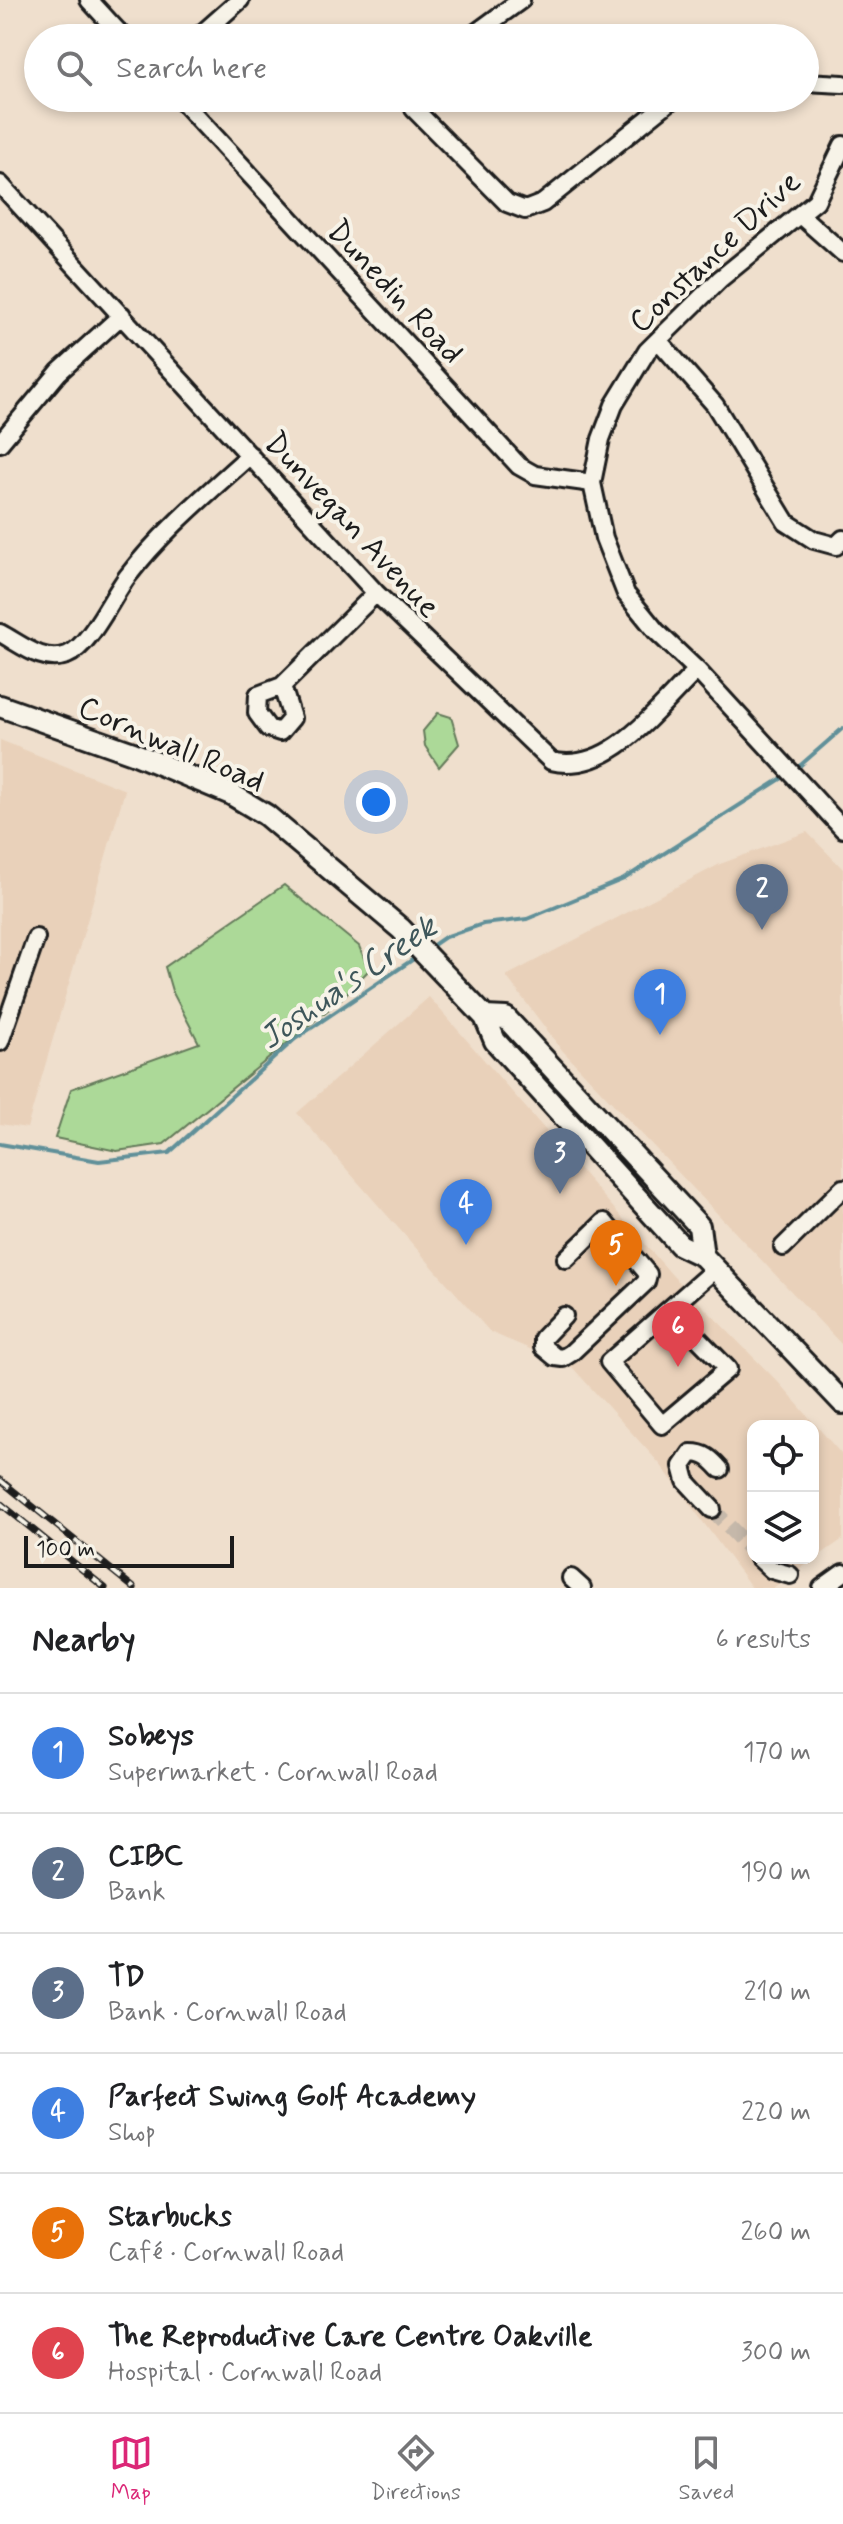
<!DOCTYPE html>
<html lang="en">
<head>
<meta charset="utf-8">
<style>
  :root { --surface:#fff; --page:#f2f2f2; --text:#202124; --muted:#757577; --line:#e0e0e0; --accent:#db2777 }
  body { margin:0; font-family:Mynerve,sans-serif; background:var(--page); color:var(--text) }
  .controls { position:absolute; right:24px; bottom:24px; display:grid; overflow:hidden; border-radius:16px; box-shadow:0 4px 12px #0003 }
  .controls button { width:72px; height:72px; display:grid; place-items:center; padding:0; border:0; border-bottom:2px solid var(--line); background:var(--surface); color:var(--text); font:40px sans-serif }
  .scale { position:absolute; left:24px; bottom:20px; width:210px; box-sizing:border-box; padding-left:8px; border:4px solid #1c1c1c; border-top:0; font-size:22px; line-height:28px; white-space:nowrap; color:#1c1c1c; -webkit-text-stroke:6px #f7f3e8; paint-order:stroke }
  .you { position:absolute; left:376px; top:802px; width:28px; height:28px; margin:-20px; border:6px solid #fff; border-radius:50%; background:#1a73e8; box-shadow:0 0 0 12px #1a73e833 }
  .badge { display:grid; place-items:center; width:52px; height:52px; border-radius:50%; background:var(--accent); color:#fff; font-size:26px; font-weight:700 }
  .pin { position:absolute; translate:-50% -66px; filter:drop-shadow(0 2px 4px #0008) }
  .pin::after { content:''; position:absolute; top:42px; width:28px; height:24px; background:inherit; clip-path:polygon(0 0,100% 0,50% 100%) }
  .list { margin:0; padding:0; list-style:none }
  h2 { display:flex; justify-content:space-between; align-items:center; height:104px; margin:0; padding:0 32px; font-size:34px }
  h2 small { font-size:26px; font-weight:400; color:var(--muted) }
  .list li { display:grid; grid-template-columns:52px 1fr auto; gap:24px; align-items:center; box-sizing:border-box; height:120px; padding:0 32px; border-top:2px solid var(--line) }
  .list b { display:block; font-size:30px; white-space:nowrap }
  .list p { margin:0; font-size:26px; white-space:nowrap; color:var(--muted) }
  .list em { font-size:26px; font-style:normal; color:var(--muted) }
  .icon { flex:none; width:44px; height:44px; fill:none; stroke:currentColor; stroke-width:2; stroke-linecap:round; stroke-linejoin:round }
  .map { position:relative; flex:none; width:843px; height:1588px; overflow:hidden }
  .search { position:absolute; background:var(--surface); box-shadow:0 4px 12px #0003; left:24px; right:24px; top:24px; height:88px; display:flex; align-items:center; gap:20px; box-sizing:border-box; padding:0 28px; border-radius:44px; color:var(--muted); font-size:30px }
  .sheet { height:824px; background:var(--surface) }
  nav { display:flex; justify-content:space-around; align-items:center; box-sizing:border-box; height:112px; border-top:2px solid var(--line); background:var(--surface); font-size:22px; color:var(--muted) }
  nav a { display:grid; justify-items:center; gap:4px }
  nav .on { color:var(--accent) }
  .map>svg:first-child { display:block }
  .built { fill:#e9d1ba; fill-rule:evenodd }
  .green { fill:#acd998; stroke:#647a5a; stroke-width:2 }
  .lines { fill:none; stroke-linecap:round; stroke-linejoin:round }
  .stream { stroke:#619099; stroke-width:4 }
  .minor-tunnel { stroke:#c5b8aa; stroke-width:16; stroke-dasharray:16 8; stroke-linecap:butt }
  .minor-casing { stroke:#1c1c1c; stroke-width:22 }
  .major-casing { stroke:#1c1c1c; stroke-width:26 }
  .minor { stroke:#f7f3e8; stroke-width:16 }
  .major { stroke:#f7f3e8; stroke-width:20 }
  .rail-casing { stroke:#1c1c1c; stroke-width:7 }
  .rail { stroke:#f7f3e8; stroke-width:4; stroke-dasharray:12; stroke-linecap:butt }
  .labels { text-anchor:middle; stroke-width:8; stroke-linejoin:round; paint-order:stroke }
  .street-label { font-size:32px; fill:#1c1c1c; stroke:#f7f3e8 }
  .water-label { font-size:34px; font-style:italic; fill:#3e565a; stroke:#f7f3e8 }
</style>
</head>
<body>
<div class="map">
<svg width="843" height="1588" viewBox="0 0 843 1588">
  <rect width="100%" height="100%" fill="#efdfcd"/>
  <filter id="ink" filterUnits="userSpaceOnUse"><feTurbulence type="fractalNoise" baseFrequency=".0125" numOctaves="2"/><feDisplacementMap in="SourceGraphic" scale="16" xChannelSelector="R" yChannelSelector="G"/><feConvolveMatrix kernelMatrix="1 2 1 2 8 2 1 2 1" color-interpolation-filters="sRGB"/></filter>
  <g filter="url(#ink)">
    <path class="built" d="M0,740L125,790L27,1128L0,1124Z
      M807,832L843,869V1346L562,1050L506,976L720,864Z
      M429,997L673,1276L778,1382L843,1456V1539L773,1588H752L660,1464L572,1367L490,1332L297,1113ZM753,1426H813V1558H753Z"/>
    <path class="green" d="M438,713L451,717L459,744L439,767L425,746L423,731Z
      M284,885L359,946L369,970L340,1000L164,1144L117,1151L55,1138L71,1089L199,1043L172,991L165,967Z"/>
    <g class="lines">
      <path class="stream" d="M795,770L843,728
        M429,948L445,937L483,924L527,919L624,879L787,775
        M0,1144L99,1161L169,1153L295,1039L418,956"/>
      <path class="minor-tunnel" d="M712,1509L753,1552"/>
      <g class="minor-casing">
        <path id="minor" d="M89,0L124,38
          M197,38L240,0
          M469,38L521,0
          M805,82L843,84
          M179,98L519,466L535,475L592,483
          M412,98L414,109L507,203L525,210L543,203L674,98
          M843,145L816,201L720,279L647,351L614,405L601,439L592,483L604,538L626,594L656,631L697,670L843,829
          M0,184L376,593L551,761C610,776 659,706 697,670
          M800,215L843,253
          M658,340L715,405L786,522L814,540L836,546L843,539
          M0,443L59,372L122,315
          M0,633C21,644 43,664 67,655C90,646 112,597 127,577C162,531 207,494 250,455
          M282,686L292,718L280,732L268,728L257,713L258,695L282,686L376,593
          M0,1042L36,938
          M783,1247L843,1188
          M671,1311L728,1369L662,1425L609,1362L715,1269
          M564,1316L543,1338V1347L555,1357L563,1358L571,1353L646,1282L648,1274L604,1222L566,1259
          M712,1509L686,1481L682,1466L691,1453C705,1453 711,1459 720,1469
          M759,1558L772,1570L790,1575
          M571,1578L582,1588
          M822,1588L843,1573"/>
      </g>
      <g class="major-casing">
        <path id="major" d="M0,706L133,753L231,794L266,815L401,929L485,1017L495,1041L680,1245L703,1256L843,1403
          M485,1017L506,1018L699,1226L703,1256"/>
      </g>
      <use href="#minor" class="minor"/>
      <use href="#major" class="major"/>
      <g class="rail-casing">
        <path id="rail" d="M0,1480L134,1588
          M0,1503L105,1588"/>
      </g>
      <use href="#rail" class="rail"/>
    </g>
  </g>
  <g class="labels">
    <g class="street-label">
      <text transform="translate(714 251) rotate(-43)" y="11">Constance Drive</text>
      <text transform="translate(396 291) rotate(47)" y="11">Dunedin Road</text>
      <text transform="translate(353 524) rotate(47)" y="11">Dunvegan Avenue</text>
      <text transform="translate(172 743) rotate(23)" y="11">Cornwall Road</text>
    </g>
    <g class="water-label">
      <text transform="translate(347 981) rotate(-35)" y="12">Joshua's Creek</text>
    </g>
  </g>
</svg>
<div class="controls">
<button><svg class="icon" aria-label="locate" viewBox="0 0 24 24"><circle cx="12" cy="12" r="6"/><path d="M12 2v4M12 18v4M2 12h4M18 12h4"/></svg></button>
<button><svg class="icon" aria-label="layers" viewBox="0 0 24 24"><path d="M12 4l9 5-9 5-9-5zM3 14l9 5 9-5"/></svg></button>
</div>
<div class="scale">100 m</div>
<div class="you"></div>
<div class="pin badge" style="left:660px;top:1035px;background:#3f7fe0">1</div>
<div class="pin badge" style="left:762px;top:930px;background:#5c6f8a">2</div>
<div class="pin badge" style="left:560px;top:1194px;background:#5c6f8a">3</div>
<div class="pin badge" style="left:466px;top:1245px;background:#3f7fe0">4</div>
<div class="pin badge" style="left:616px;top:1286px;background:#e8710a">5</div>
<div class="pin badge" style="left:678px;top:1367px;background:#e0444e">6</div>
<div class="search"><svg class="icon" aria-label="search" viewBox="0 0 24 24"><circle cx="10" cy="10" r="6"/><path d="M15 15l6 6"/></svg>Search here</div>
</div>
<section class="sheet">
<h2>Nearby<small>6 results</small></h2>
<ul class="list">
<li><span class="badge" style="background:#3f7fe0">1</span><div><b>Sobeys</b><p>Supermarket · Cornwall Road</p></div><em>170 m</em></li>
<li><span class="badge" style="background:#5c6f8a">2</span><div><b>CIBC</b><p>Bank</p></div><em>190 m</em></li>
<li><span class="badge" style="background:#5c6f8a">3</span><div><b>TD</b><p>Bank · Cornwall Road</p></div><em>210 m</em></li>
<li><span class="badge" style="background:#3f7fe0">4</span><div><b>Parfect Swing Golf Academy</b><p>Shop</p></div><em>220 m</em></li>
<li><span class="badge" style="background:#e8710a">5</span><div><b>Starbucks</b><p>Café · Cornwall Road</p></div><em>260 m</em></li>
<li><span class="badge" style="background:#e0444e">6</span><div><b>The Reproductive Care Centre Oakville</b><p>Hospital · Cornwall Road</p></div><em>300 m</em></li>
</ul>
</section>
<nav>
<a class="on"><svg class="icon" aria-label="map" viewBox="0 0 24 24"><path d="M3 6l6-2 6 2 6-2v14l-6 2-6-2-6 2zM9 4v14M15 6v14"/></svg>Map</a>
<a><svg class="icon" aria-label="directions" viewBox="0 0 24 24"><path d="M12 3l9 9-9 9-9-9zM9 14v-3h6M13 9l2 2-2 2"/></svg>Directions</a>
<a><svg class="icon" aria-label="saved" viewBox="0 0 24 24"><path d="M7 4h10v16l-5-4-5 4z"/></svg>Saved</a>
</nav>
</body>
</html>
